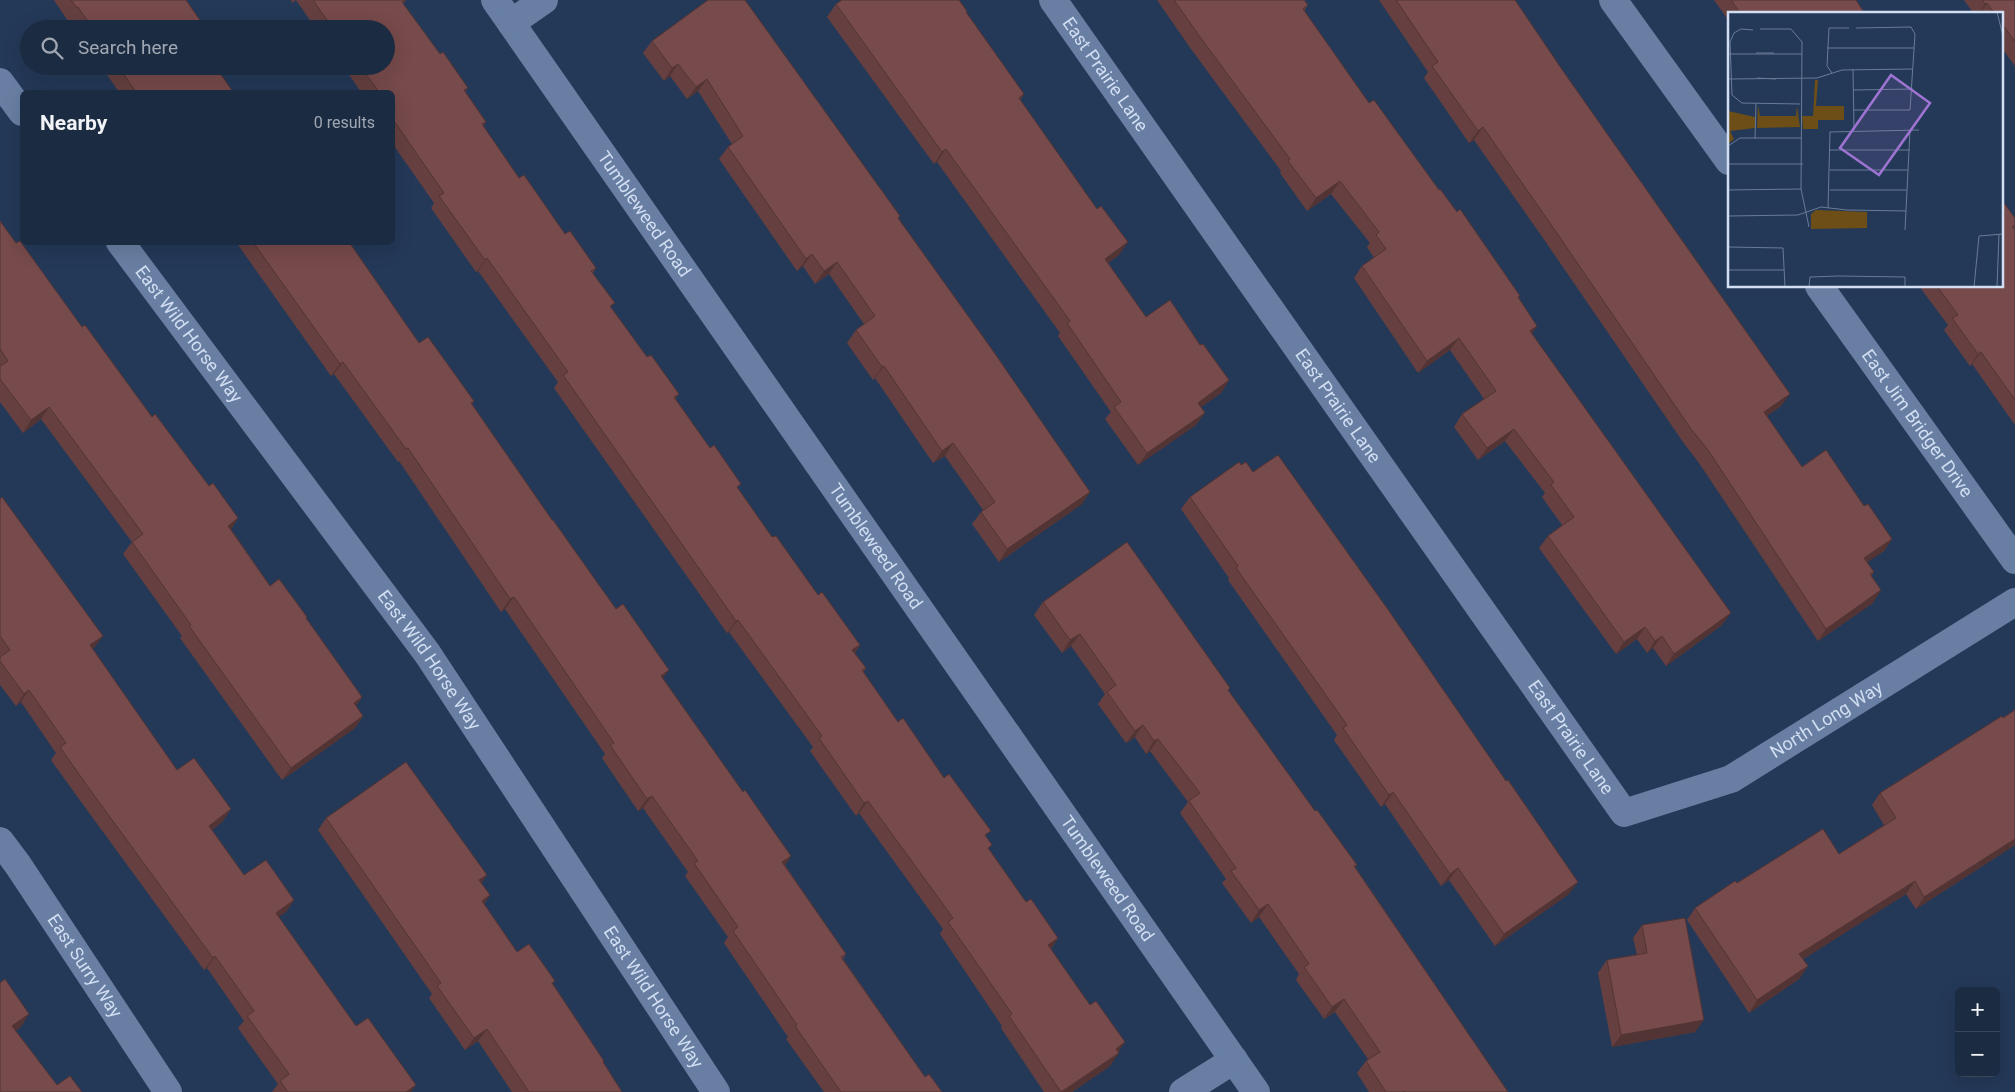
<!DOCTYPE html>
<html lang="en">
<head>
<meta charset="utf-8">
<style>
  :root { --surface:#1b2b42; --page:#243349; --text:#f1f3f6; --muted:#a0a7b2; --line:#39475b }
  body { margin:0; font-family:Roboto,sans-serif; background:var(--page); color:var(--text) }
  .controls { position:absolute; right:15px; bottom:15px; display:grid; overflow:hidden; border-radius:8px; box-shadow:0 5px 20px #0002 }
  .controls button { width:45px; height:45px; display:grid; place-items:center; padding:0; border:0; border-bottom:1px solid var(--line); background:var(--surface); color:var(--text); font:25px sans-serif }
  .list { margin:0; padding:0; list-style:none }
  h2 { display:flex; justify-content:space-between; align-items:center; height:65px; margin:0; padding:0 20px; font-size:21px }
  h2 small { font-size:16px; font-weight:400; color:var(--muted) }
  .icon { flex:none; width:28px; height:28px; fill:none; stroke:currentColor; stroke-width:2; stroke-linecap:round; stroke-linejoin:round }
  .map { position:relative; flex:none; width:2015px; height:1092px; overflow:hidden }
  .search { position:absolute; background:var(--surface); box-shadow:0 5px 20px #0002; left:20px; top:20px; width:375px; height:55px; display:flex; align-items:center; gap:12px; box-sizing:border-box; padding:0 18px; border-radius:28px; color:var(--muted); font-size:19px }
  .panel { position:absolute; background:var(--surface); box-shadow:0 5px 20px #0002; left:20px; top:90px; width:375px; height:155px; border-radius:8px }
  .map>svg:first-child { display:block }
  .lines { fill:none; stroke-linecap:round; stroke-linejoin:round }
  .minor { stroke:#687fa3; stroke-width:28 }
  .wall { fill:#664040 }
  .shaded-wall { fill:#533434 }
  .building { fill:#774a4b; stroke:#533434 }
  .labels { text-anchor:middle; stroke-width:4; stroke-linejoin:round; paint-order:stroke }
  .street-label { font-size:18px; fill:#d2dff2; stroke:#1a2e4c }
  .inset-road { fill:none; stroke:#6a7b96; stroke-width:1 }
  .view { fill:#9e74d3; fill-opacity:0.15; stroke:#9e74d3; stroke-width:2.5 }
  .inset-edge { fill:none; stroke:#d2dff2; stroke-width:2.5 }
</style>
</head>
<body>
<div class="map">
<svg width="2015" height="1092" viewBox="0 0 2015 1092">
  <rect width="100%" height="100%" fill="#243958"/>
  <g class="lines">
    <g class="minor">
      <path id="s1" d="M495,0L1256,1092"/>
      <path id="s2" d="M1053,0L1624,813L1731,779L2015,602"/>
      <path d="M1613,0L1729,161"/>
      <path d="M511,23L544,0"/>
      <path d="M0,82L22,112"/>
      <path id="s3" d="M120,242L427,653L716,1092"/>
      <path id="s4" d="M1819,286L2015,560"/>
      <path id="s5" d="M0,841L18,865L168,1092"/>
      <path d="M1183,1092L1234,1060"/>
    </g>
  </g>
  <path class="wall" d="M54,0H186L206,29H76L70,20L68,21Z
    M291,0H406L403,4L440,54L468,88L465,91L486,122L483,126L519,178L565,234L596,268L593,273L611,308L647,357L679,394L675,399L772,537L818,595L860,645L855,653L866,668L863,672L898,722L986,837L989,849L1026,902L1058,938L1051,949L1118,1052L1110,1066L1072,1092H1044L1001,1028L1002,1026L940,934L943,929L859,813L856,816L810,751L813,747L729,632L727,633L554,388L558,382L478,271L476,272L431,208L434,203L392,143V92H361L343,66H386V29H316L296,0L292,3Z
    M708,0L898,219L1082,504L999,562L972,524L981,512L983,510L945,456L933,463L875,378L873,380L847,343L856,330L864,324L829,274L815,284L803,266L797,271L719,159L728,147L732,144L698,91L687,99L670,76L664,81L643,53L652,41Z
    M1157,0H1304L1308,5L1304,11L1369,103L1519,298L1532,334L1722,625L1666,666L1653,648L1647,653L1637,639L1616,654L1539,548L1548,536L1562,525L1542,497L1545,493L1505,441L1478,460L1454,427L1462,414L1484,399L1450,350L1418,373L1354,278L1362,266L1374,258L1367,247L1370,243L1331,194L1307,211L1280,173L1281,171L1191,49Z
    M1379,0H1515L1781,406L1767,416L1802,467L1864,506L1892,539L1884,551L1867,562L1874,572L1871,576L1873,603L1818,641L1699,463L1683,442L1543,238L1474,140L1469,143L1424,78L1428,72Z
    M1714,0H1856L1865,14H1729V21Z
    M1964,0H2015V66L2001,47V14H1974Z
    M836,4L966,13L1024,94L1020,100L1119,255L1108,263L1146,317L1200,345L1229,380L1221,393L1201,407L1196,425L1138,465L1105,419L1111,412L1058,336L1060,333L937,162L934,164L827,17Z
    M101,66H215L233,92H119Z
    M2015,218V228L2014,229L2015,230V425L1972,364L1970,366L1944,330L1948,325L1919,286H2001Z
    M0,221L16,243L152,417L209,486L238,518L231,529L270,586L306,619L362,697L356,706L363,716L355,728L282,780L180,638L182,636L123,554L132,542L41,419L23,433L0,402Z
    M236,242H349L419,343L474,401L472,404L552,520L743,792L791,856L785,865L846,954L843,959L925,1077L942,1092H824L786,1039L788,1037L724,943L728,937L685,876L688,872L643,808L638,811L602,758L605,754L505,609L501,612L399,461L398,462L334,374L331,376Z
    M1190,497L1569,894L1495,946L1449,880L1441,886L1385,804L1381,807L1334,740L1337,735L1228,580L1229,578L1181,509Z
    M0,499L94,648L92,649L177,770L231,809L222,822L212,830L244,875L294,900L286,912L278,917L356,1026L411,1092H272L278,1084L238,1028L244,1021L207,968L204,970L79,799L51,760L56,753L21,702L16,706L0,685Z
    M1043,602L1228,691L1315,811L1357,865L1355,867L1508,1092H1369L1357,1073L1366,1061L1368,1059L1335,1012L1324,1019L1296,980L1299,974L1259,917L1251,923L1222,883L1226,879L1180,813L1188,802L1150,751L1146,754L1135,737L1126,743L1098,704L1105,694L1071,646L1062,653L1034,615Z
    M2015,710V845L1916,909L1906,894L1803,959L1808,966L1799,979L1749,1013L1687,920L1695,908L1737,883L1839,854L1884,825L1872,805L1880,793Z
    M326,818L481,883L490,895L484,904L517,952L553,984L622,1092H512L478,1041L465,1050L429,998L432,994L318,830Z
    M1642,925L1695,1032L1612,1047L1598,973L1607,960L1637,955L1633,938Z"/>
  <path class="shaded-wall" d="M1987,3L1980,14H1979L1985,4Z
    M678,64L670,76L664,81L672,68Z
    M707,79L698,91L687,99L696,87Z
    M1483,127L1474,140L1469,143L1478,131Z
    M946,149L937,162L934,164L942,152Z
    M1340,181L1331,194L1307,211L1316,198Z
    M1128,242L1119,255L1097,271L1105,259Z
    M812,254L803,266L797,271L806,259Z
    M487,258L478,271L476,272L485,260Z
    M837,262L829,274L815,284L824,271Z
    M1537,326L1529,338L1530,331Z
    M1459,338L1450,350L1418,373L1427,361Z
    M1981,352L1972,364L1970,366L1978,354Z
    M343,362L334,374L331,376L340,364Z
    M884,366L875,378L873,380L882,367Z
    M1229,380L1221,393L1189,415L1198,403Z
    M1790,394L1781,406L1755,424L1764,412Z
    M49,407L41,419L23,433L31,420Z
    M1205,413L1196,425L1138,465L1147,453Z
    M1514,429L1505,441L1478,460L1487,448Z
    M953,443L945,456L933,463L942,451Z
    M1090,492L1082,504L999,562L1007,549Z
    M238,518L230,531L228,526Z
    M1892,539L1884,551L1856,570L1864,558Z
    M1881,590L1873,603L1818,641L1826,629Z
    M514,597L505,609L501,612L510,599Z
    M1731,613L1722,625L1666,666L1674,654Z
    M738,620L729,632L727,633L736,621Z
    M1645,627L1637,639L1616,654L1624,642Z
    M1080,634L1071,646L1062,653L1070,640Z
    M103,636L94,648L81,657L90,645Z
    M1662,636L1653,648L1647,653L1655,641Z
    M860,645L852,657V650Z
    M669,670L660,682L661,676Z
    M29,690L21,702L16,706L24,694Z
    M362,697L354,709V703Z
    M363,716L355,728L282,780L291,768Z
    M1143,725L1135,737L1126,743L1135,731Z
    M1158,739L1150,751L1146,754L1154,741Z
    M1393,792L1385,804L1381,807L1389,795Z
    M652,796L643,808L638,811L647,799Z
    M868,801L859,813L856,816L864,803Z
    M231,809L222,822L201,839L209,826Z
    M2015,839V845L1916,909L1924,897Z
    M791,856L783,868L782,862Z
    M1458,868L1449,880L1441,886L1450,874Z
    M487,875L479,887V880Z
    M1915,881L1906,894L1791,967L1799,954Z
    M1578,882L1569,894L1495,946L1504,934Z
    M490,895L481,907L482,901Z
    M294,900L286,912L267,926L276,913Z
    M1268,904L1259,917L1251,923L1259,910Z
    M1058,938L1050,951L1048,945Z
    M215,956L207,968L204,970L213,958Z
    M1808,966L1799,979L1749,1013L1757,1000Z
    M1344,999L1335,1012L1324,1019L1332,1007Z
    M29,1014L21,1027L4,1039L12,1026Z
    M1704,1020L1695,1032L1612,1047L1621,1035Z
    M487,1029L478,1041L465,1050L474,1038Z
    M1125,1042L1117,1054L1116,1049Z
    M1119,1053L1110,1066L1072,1092H1062Z
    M416,1085L411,1092H406Z"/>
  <path class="building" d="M71,0H186L206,29H93L78,7L77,8Z
    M313,0H405L402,2L440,54L443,52L468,88L464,90L486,122L482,124L519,178L524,175L565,234L570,231L596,268L591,271L615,303L610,306L647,357L651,355L679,394L674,397L710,448L714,445L741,484L737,487L772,537L776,536L818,595L822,592L860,645L852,650L866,668L862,670L898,722L903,718L944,778L949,774L991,831L985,835L992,845L988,848L1026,902L1031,899L1058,938L1048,945L1090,1005L1096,1001L1125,1042L1116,1049L1119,1053L1061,1092L1009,1016L1012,1014L948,922L953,918L868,801L864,803L819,738L822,736L738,620L736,621L563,375L568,372L487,258L485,260L439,196L444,193L392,118V92H379L360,66H386V29H333Z
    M708,0H745L900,216L898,218L991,348L1090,492L1007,549L981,512L995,502L953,443L942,451L884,366L882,367L856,330L875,316L837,262L824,271L812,254L806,259L728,147L743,136L707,79L696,87L678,64L672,68L652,41Z
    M842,0H959L967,11L966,12L1024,94L1019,98L1097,209L1101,206L1128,242L1105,259L1146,317L1170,300L1200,345L1203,344L1229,380L1198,403L1205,413L1147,453L1114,407L1121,402L1067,323L1070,321L946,149L942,152L836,4Z
    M1174,0H1304L1308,5L1303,9L1369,103L1374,100L1439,190L1440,189L1457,212L1460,209L1520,296L1518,297L1537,326L1530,331L1731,613L1674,654L1662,636L1655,641L1645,627L1624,642L1548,536L1574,517L1551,485L1554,482L1514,429L1487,448L1462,414L1496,391L1459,338L1427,361L1362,266L1386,249L1376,235L1379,232L1340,181L1316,198L1288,161L1290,159L1200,37Z
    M1396,0H1515L1563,71L1790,394L1764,412L1802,467L1826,450L1864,506L1868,504L1892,539L1864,558L1874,572L1870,574L1881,590L1826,629L1708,450L1691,429L1552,226L1483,127L1478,131L1432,66L1438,62Z
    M1731,0H1856L1865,14H1741Z
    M1982,0H2015V42L2001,22V14H1995L1987,3L1985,4Z
    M118,66H215L233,92H136Z
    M2001,199L2015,218V225L2012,227L2015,230V400L1981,352L1978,354L1952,318L1958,315L1937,286H2001Z
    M0,221L16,243L20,241L82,327L85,325L152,417L155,414L209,486L213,483L238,518L228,526L270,586L279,579L307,617L306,618L362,697L354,703L363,716L291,768L189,626L191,625L132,542L143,534L49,407L31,420L0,379V366L8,361L0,349Z
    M253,242H349L419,343L428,337L474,401L471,403L552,520H553L616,609L623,604L669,670L661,676L743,792L745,790L791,856L782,862L846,954L841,957L925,1077L929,1074L942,1092H841L795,1026L797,1025L733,931L738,927L694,863L698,861L652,796L647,799L610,745L614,743L514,597L510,599L408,448L406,449L343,362L340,364Z
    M1278,455L1389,611L1506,781L1508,780L1578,882L1504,934L1458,868L1450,874L1393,792L1389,795L1343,728L1347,725L1236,568L1238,566L1190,497L1239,462L1241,465L1246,462L1253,472Z
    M2,497L103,636L90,645L177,770L194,758L231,809L209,826L244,875L266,860L294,900L276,913L356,1026L368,1018L416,1085L406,1092H288L280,1081L289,1074L247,1016L254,1011L215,956L213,958L88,787L60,747L66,743L29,690L24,694L0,661V657L10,650L0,636V499Z
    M1127,542L1230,688L1228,690L1315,811L1317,810L1357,865L1354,866L1508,1092H1405L1404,1091L1403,1092H1386L1366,1061L1380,1052L1344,999L1332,1007L1304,967L1309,964L1268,904L1259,910L1231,871L1236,868L1189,801L1200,793L1158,739L1154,741L1143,725L1135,731L1107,692L1116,685L1080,634L1070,640L1043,602Z
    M2015,710V839L1924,897L1915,881L1799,954L1808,966L1757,1000L1695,908L1735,881L1737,883L1823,829L1839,854L1896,818L1880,793L2002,716L2003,718Z
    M406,762L487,875L479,880L490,895L482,901L517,952L529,944L555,981L552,983L604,1061L603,1062L622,1092H529L487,1029L474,1038L437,986L441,983L326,818Z
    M1685,918L1704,1020L1621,1035L1607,960L1647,953L1642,925Z
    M5,979L29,1014L12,1026L57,1085L70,1076L82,1092H0V983Z"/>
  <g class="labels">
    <g class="street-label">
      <text dy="6" stroke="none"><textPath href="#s2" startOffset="91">East Prairie Lane</textPath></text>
      <text dy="6" stroke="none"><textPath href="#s1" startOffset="261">Tumbleweed Road</textPath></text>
      <text dy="6" stroke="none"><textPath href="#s3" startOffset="115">East Wild Horse Way</textPath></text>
      <text dy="6" stroke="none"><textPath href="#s2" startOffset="496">East Prairie Lane</textPath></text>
      <text dy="6" stroke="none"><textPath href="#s4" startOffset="169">East Jim Bridger Drive</textPath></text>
      <text dy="6" stroke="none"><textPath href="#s1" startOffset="666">Tumbleweed Road</textPath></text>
      <text dy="6" stroke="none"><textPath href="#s3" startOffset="520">East Wild Horse Way</textPath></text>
      <text dy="6" stroke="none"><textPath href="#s2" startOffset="1218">North Long Way</textPath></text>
      <text dy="6" stroke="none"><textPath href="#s2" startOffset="901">East Prairie Lane</textPath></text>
      <text dy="6" stroke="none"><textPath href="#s1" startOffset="1071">Tumbleweed Road</textPath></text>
      <text dy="6" stroke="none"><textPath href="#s5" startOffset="151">East Surry Way</textPath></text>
      <text dy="6" stroke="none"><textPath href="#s3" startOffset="925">East Wild Horse Way</textPath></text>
    </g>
  </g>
  <g transform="translate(1728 12)">
    <rect width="275" height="275" fill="#243958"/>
    <path d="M87,68H90L88,94H116V108H90V117H75L74,104H85ZM30,94L32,104H68L69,94L72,115L29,116ZM0,99L27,105V116L2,119L6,127L1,131ZM88,198L139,200V216L83,217V202Z" fill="#6d4e16"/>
    <path class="inset-road" d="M269,0L275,24M32,17H63L74,30L73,177L81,215M25,18L13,17L6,21L2,30L4,83L14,91L72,92M99,36H186M28,41H46M1,42H74M125,57L126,118M104,61L99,54L101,16H121M29,66L48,67M1,67L89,66L114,58L185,57M125,78L185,77M126,98H182L187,22L183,15L128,16M27,127L28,92M0,134L12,126H73M102,138H182M0,152H75M102,158H180M0,178L73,177M102,178H179M100,196L102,120L191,118M0,204L70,203L93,195L119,198L178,199M177,218L182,118M0,235L55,236L57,275M0,258H56M81,275L82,265L110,264L177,265V275M246,275L251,224L275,222M269,275L271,222"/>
    <path class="view" d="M163,63L202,91L151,163L112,136Z"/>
    <rect width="275" height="275" class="inset-edge"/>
  </g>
</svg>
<div class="controls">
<button>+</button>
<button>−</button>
</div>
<div class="search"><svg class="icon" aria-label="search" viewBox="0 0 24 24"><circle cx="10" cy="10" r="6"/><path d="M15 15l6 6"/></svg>Search here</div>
<section class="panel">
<h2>Nearby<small>0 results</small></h2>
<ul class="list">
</ul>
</section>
</div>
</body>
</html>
